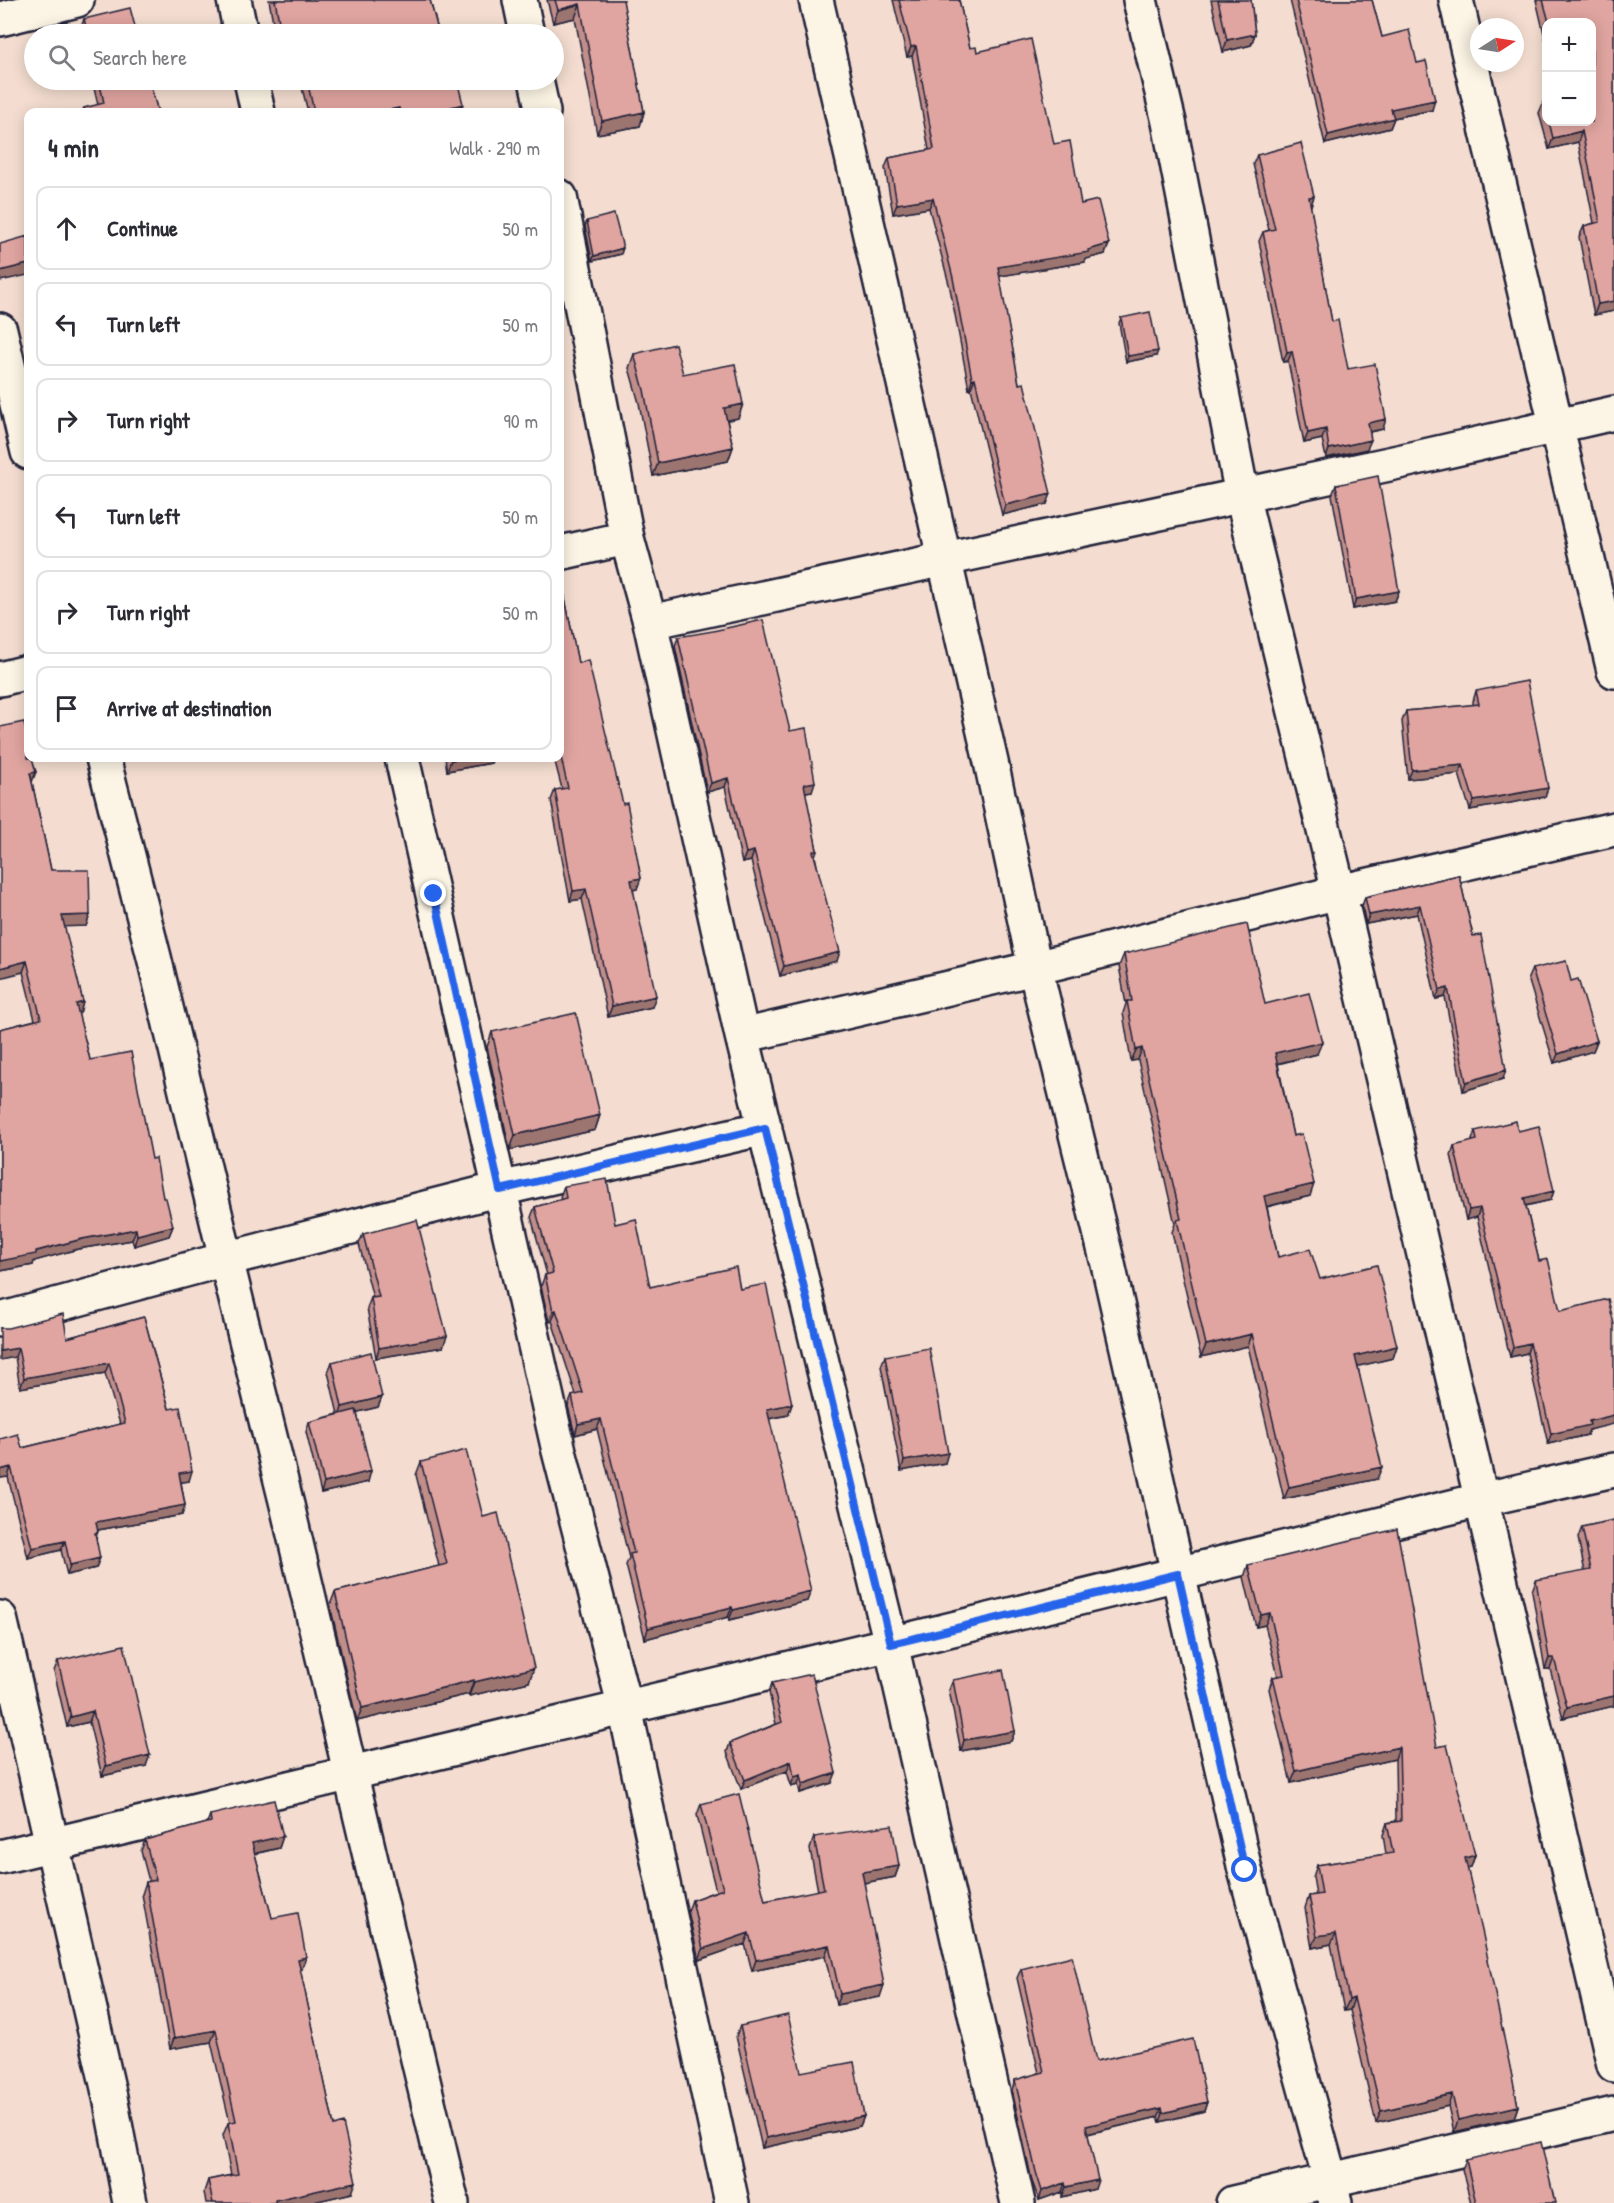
<!DOCTYPE html>
<html lang="en">
<head>
<meta charset="utf-8">
<style>
  :root { --surface:#fff; --page:#f2f2f3; --text:#2b2b33; --muted:#7c7c81; --line:#e1e1e2 }
  body { margin:0; font-family:"Patrick Hand",sans-serif; background:var(--page); color:var(--text) }
  .controls { position:absolute; right:18px; top:18px; display:grid; overflow:hidden; border-radius:12px; box-shadow:0 3px 15px #0003 }
  .controls button { width:54px; height:54px; display:grid; place-items:center; padding:0; border:0; border-bottom:2px solid var(--line); background:var(--surface); color:var(--text); font:30px sans-serif }
  .compass { position:absolute; left:1470px; top:18px; width:54px; height:54px; border-radius:50%; background:var(--surface); box-shadow:0 3px 15px #0003; rotate:78deg }
  .stop { position:absolute; width:18px; height:18px; margin:-14px; border:4px solid #2563eb; border-radius:50%; background:#fff }
  .stop.end { background:#2563eb; border-color:#fff; box-shadow:0 2px 6px #0008 }
  .list { margin:0; padding:0; list-style:none }
  h2 { display:flex; justify-content:space-between; align-items:center; height:78px; margin:0; padding:0 24px; font-size:26px }
  h2 small { font-size:20px; font-weight:400; color:var(--muted) }
  .list li { display:grid; grid-template-columns:39px 1fr auto; gap:18px; align-items:center; box-sizing:border-box; height:84px; margin:0 12px 12px; padding:0 12px; border:2px solid var(--line); border-radius:12px }
  .list b { display:block; font-size:22px; white-space:nowrap }
  .list em { font-size:20px; font-style:normal; color:var(--muted) }
  .icon { flex:none; width:33px; height:33px; fill:none; stroke:currentColor; stroke-width:2; stroke-linecap:round; stroke-linejoin:round }
  .map { position:relative; flex:none; width:1614px; height:2203px; overflow:hidden }
  .search { position:absolute; background:var(--surface); box-shadow:0 3px 15px #0003; left:24px; top:24px; width:540px; height:66px; display:flex; align-items:center; gap:15px; box-sizing:border-box; padding:0 21px; border-radius:33px; color:var(--muted); font-size:22px }
  .panel { position:absolute; background:var(--surface); box-shadow:0 3px 15px #0003; left:24px; top:108px; width:540px; height:654px; border-radius:12px }
  .map>svg:first-child { display:block }
  .lines { fill:none; stroke-linecap:round; stroke-linejoin:round }
  .minor-casing { stroke:#22223b; stroke-width:38 }
  .minor { stroke:#fcf5e5; stroke-width:33 }
  .wall { fill:#c18e8a; stroke:#22223b; stroke-width:1.5 }
  .shaded-wall { fill:#9d7470; stroke:#22223b; stroke-width:1.5 }
  .building { fill:#e0a5a0; stroke:#22223b; stroke-width:1.5 }
  .route { stroke:#2563eb; stroke-width:8 }
</style>
</head>
<body>
<div class="map">
<svg width="1614" height="2203" viewBox="0 0 1614 2203">
  <rect width="100%" height="100%" fill="#f4ddd0"/>
  <filter id="ink" filterUnits="userSpaceOnUse"><feTurbulence type="fractalNoise" baseFrequency=".0167" numOctaves="2"/><feDisplacementMap in="SourceGraphic" scale="12" xChannelSelector="R" yChannelSelector="G"/><feConvolveMatrix kernelMatrix="1 2 1 2 8 2 1 2 1" color-interpolation-filters="sRGB"/></filter>
  <g filter="url(#ink)">
    <g class="lines">
      <g class="minor-casing">
        <path id="minor" d="M234,0L241,34
          M520,0L527,34
          M816,0L991,762L1035,968L1108,1264L1245,1870L1330,2179L1335,2203
          M1140,0L1169,122L1242,495L1339,892L1614,2065
          M1456,0L1614,671
          M0,19L77,0
          M251,80L258,112
          M536,80L543,112
          M560,197L627,538L650,622L742,1036L891,1644L1018,2203
          M0,330L28,452
          M560,553L627,538
          M650,622L1403,461L1614,413
          M0,679L28,672
          M103,758L154,957L226,1259L287,1505L452,2203
          M402,758L559,1451L625,1708L732,2203
          M742,1036L1035,968L1339,892L1614,829
          M0,1320L226,1259L500,1189L765,1128
          M0,1618L110,2097L130,2203
          M0,1857L891,1644L1480,1500L1614,1470
          M1233,2203L1614,2114"/>
      </g>
      <use href="#minor" class="minor"/>
    </g>
    <path class="wall" d="M269,0H430L439,34H263L265,30L274,28Z
      M547,0H624L623,2L644,112L640,126L597,134L575,18L553,23Z
      M893,0H959L970,48L977,52L1054,144L1081,204L1109,244L1105,254L1086,259L1085,262L999,276L1019,384L1047,504L1002,515L971,388L969,389L950,288L929,208L893,214L885,168L889,158L929,150L912,56L907,57Z
      M1211,0H1251L1255,34L1251,45L1223,52Z
      M1290,0H1372L1382,37L1432,110L1394,118L1390,128L1325,144Z
      M1536,0H1614V311L1594,315L1579,237L1584,226L1594,223L1578,142L1549,149L1539,113L1544,101H1546V122H1592V22H1546V42Z
      M84,19L137,34H81L80,30Z
      M92,80H149L158,112H82L84,108L98,105Z
      M300,80H457L460,112H308Z
      M1257,155L1314,196L1310,206L1332,322L1348,369L1383,429L1370,432L1367,449L1326,458L1322,439L1304,443L1288,361L1283,362L1259,241L1263,232L1269,230L1253,164Z
      M587,221L621,254L592,261L585,226Z
      M1121,318L1156,356L1126,362L1119,323Z
      M634,354L743,404L738,418L727,420L733,447L728,461L653,476L639,403L629,368Z
      M1336,485L1399,591L1395,601L1353,609L1332,495Z
      M560,573L578,663L637,889L633,890L652,1007L608,1017L582,899L570,901L551,800L555,790L562,789L554,758H560Z
      M678,637L790,731L812,791L805,792L817,850L815,856L837,961L780,976L751,861L742,863L725,787L707,792L675,646Z
      M1476,691L1545,797L1470,810L1459,774L1408,779L1402,721L1406,711L1473,705V701Z
      M445,758H493L491,763L447,771Z
      M32,782L51,870L90,915L86,926H64L83,1002L80,1013H78L90,1060L152,1159L163,1198L173,1226L169,1236L134,1246L132,1240L78,1249L34,1261L33,1265L0,1271V1029L35,1020L23,972Z
      M1459,875L1473,936L1503,1079L1463,1091L1445,997L1436,999L1417,914L1366,924L1362,906L1365,897Z
      M1124,954L1265,1004L1317,1054L1278,1064L1293,1136L1310,1196L1267,1207L1278,1257L1320,1279L1397,1346L1393,1358L1358,1366L1377,1479L1284,1499L1248,1346L1201,1357L1172,1232L1175,1224L1138,1060L1131,1061L1123,1013L1126,1004L1119,966Z
      M1532,969L1571,981L1597,1041L1593,1051L1554,1063L1528,978Z
      M492,1032L600,1115L595,1130L510,1150L487,1047Z
      M1475,1131H1518L1551,1200L1526,1206L1539,1261L1589,1430L1587,1435L1548,1444L1527,1353L1510,1357L1477,1217L1466,1220L1451,1155L1454,1146L1472,1142V1140Z
      M564,1186L615,1224L650,1287L740,1289L792,1404L788,1415L769,1419L807,1601L729,1620L728,1617L645,1639L626,1565L629,1558L597,1429L575,1435L568,1406L572,1396L576,1395L552,1321L549,1322L541,1286L545,1275H547L531,1217L535,1207L561,1200L560,1197Z
      M363,1234L443,1347L376,1358L367,1308L371,1298H373L359,1244Z
      M144,1317L189,1481L181,1482L185,1505L182,1515L98,1530L96,1539V1568L67,1575L61,1550L28,1558L8,1477L0,1478V1439L22,1448L120,1424L105,1373L20,1388L15,1357L0,1328L67,1338Z
      M885,1356L945,1463L901,1471L881,1366Z
      M332,1362L382,1397L378,1407L357,1412L368,1482L321,1493L306,1432L309,1422L338,1414L328,1372Z
      M421,1462L483,1517L529,1682L469,1696V1694L357,1721L330,1605L335,1592L439,1566L416,1475Z
      M1614,1520V1706L1563,1718L1550,1669H1545L1532,1591L1536,1580L1585,1572L1578,1538L1582,1527Z
      M1248,1565L1437,1747L1475,1855L1471,1867L1467,1868L1518,2106L1514,2118L1454,2132L1448,2106L1376,2123L1350,2010L1344,2011L1331,1944L1312,1948L1305,1908L1309,1896L1316,1895L1313,1877L1317,1865L1386,1854L1383,1835L1387,1823L1396,1821L1395,1759L1291,1783L1269,1689L1273,1677L1278,1676L1265,1625L1256,1627L1244,1577Z
      M58,1661L146,1766L102,1776L89,1722L67,1727L54,1671Z
      M953,1680L1015,1731L1011,1741L961,1751L949,1690Z
      M772,1683L832,1783L800,1793L798,1784L791,1786L787,1771L741,1789L727,1752L730,1743L776,1724L769,1692Z
      M701,1804L765,1901L818,1891L810,1849L814,1837L899,1866L895,1877L864,1883L880,1997L836,2005L825,1956L752,1971L745,1944L699,1960L688,1911L692,1900L716,1891L697,1815Z
      M210,1815L283,1836L279,1848L255,1854L272,1918L302,1969H300L334,2126L352,2193L309,2203H206L204,2192L208,2180L231,2175L223,2135L228,2123H230L211,2042L170,2049L142,1894L146,1882L149,1881L141,1851L145,1840L207,1823Z
      M1021,1969L1096,2061L1207,2102L1204,2111L1160,2122L1158,2117L1088,2134L1095,2189L1062,2197V2192L1039,2200L1032,2181L1012,2090L1015,2080L1039,2073L1017,1978Z
      M740,2026L801,2072L864,2116L860,2126L762,2148L736,2036Z
      M1466,2160L1555,2203H1471L1462,2169Z"/>
    <path class="shaded-wall" d="M580,4L575,18L553,23L558,10Z
      M1255,34L1251,45L1223,52L1227,40Z
      M916,46L912,56L907,57L911,47Z
      M273,80H297L271,84Z
      M1435,100L1432,110L1388,119L1391,109Z
      M463,104L460,112H431Z
      M399,108L397,112H379Z
      M644,112L640,126L597,134L602,121Z
      M1394,118L1390,128L1325,144L1328,135Z
      M1582,131L1578,142L1549,149L1553,138Z
      M1314,196L1311,206L1305,207L1309,197Z
      M933,198L929,208L893,214L897,204Z
      M1109,244L1105,254L1086,259L1085,262L994,277L998,267L1088,250Z
      M623,248L621,254L592,261L594,256Z
      M28,264V275L0,281V271Z
      M1614,301V311L1594,315L1598,304Z
      M1158,351L1156,356L1126,362L1128,356Z
      M1292,351L1288,361L1283,362L1287,352Z
      M975,378L971,388L969,389L972,379Z
      M743,404L738,418L719,422L724,408Z
      M1386,419L1383,429L1364,433L1368,423Z
      M1326,429L1322,439L1304,443L1308,433Z
      M1371,440L1367,449L1326,458L1329,449Z
      M733,447L728,461L653,476L658,463Z
      M1051,494L1047,504L1002,515L1005,505Z
      M1399,591L1395,601L1353,609L1356,599Z
      M466,758H493L491,763L447,771L451,760Z
      M1463,765L1459,774L1408,779L1412,770Z
      M36,772L32,782L30,773Z
      M728,778L725,787L707,792L711,783Z
      M815,782L812,791L800,793L804,784Z
      M1548,788L1545,797L1470,810L1474,801Z
      M754,851L751,861L742,863L746,853Z
      M641,878L637,889L627,891L631,880Z
      M586,889L582,899L570,901L573,891Z
      M1420,905L1417,914L1366,924L1369,915Z
      M90,915L86,926L58,927L62,916Z
      M840,952L837,961L780,976L784,966Z
      M27,961L23,972L0,978V968Z
      M1448,988L1445,997L1436,999L1440,990Z
      M656,996L652,1007L608,1017L612,1006Z
      M83,1002L80,1013L72,1015L76,1004Z
      M1597,1041L1593,1051L1554,1063L1558,1054Z
      M1322,1042L1317,1054L1271,1065L1275,1053Z
      M1142,1048L1138,1060L1131,1061L1136,1050Z
      M1506,1070L1503,1079L1463,1091L1466,1082Z
      M600,1115L595,1130L510,1150L515,1135Z
      M1314,1184L1310,1196L1260,1208L1264,1196Z
      M1554,1191L1551,1200L1520,1207L1524,1198Z
      M1480,1208L1477,1217L1466,1220L1469,1210Z
      M173,1226L169,1236L134,1246L137,1235Z
      M136,1229L132,1240L78,1249L34,1261L33,1265L0,1271V1261L82,1239Z
      M556,1310L552,1321L549,1322L553,1311Z
      M1252,1334L1248,1346L1201,1357L1206,1345Z
      M447,1336L443,1347L376,1358L379,1348Z
      M1530,1343L1527,1353L1510,1357L1513,1347Z
      M1397,1346L1393,1358L1351,1368L1355,1356Z
      M18,1348L15,1357L0,1360V1351Z
      M109,1363L105,1373L20,1388L24,1378Z
      M382,1397L378,1407L339,1417L342,1407Z
      M792,1404L788,1415L763,1420L767,1409Z
      M1614,1415V1424L1589,1430L1587,1435L1548,1444L1551,1434L1589,1421Z
      M601,1419L597,1429L575,1435L578,1424Z
      M948,1453L945,1463L901,1471L904,1461Z
      M11,1467L8,1477L0,1478V1470Z
      M1382,1467L1377,1479L1284,1499L1289,1487Z
      M192,1471L189,1481L176,1483L179,1473Z
      M371,1471L368,1482L321,1493L324,1483Z
      M185,1505L182,1515L92,1531L96,1522Z
      M65,1541L61,1550L28,1558L32,1548Z
      M100,1558L96,1568L67,1575L70,1565Z
      M811,1591L807,1601L729,1620L733,1610Z
      M732,1607L728,1617L645,1639L648,1628Z
      M1270,1613L1265,1625L1256,1627L1261,1615Z
      M1549,1658H1554L1550,1669H1545Z
      M534,1668L529,1682L469,1696L474,1682Z
      M474,1680L469,1694L357,1721L362,1708Z
      M1614,1696V1706L1563,1718L1567,1707Z
      M93,1711L89,1722L67,1727L71,1717Z
      M1015,1731L1011,1741L961,1751L964,1740Z
      M1399,1747L1395,1759L1291,1783L1296,1771Z
      M150,1755L146,1766L102,1776L106,1766Z
      M791,1761L787,1771L741,1789L745,1780Z
      M836,1773L832,1783L800,1793L803,1784Z
      M801,1775L798,1784L791,1786L794,1777Z
      M283,1836L279,1848L248,1855L252,1843Z
      M1475,1855L1471,1867L1460,1870L1465,1858Z
      M899,1866L895,1877L858,1884L862,1872Z
      M749,1933L745,1944L699,1960L703,1949Z
      M1336,1933L1331,1944L1312,1948L1317,1936Z
      M829,1945L825,1956L752,1971L756,1960Z
      M306,1957L302,1969L294,1970L298,1959Z
      M884,1985L880,1997L836,2005L840,1994Z
      M1354,1998L1350,2010L1344,2011L1349,2000Z
      M216,2030L211,2042L170,2049L174,2038Z
      M1452,2094L1448,2106L1376,2123L1381,2111Z
      M1207,2102L1204,2111L1160,2122L1163,2113Z
      M1518,2106L1514,2118L1454,2132L1458,2120Z
      M1162,2108L1158,2117L1082,2135L1086,2126Z
      M864,2116L860,2126L762,2148L766,2138Z
      M1098,2180L1095,2189L1062,2197L1066,2187Z
      M356,2182L352,2193L309,2203H273L275,2200Z
      M1065,2183L1062,2192L1039,2200L1042,2191Z"/>
    <path class="building" d="M275,0H430L439,34H266L265,30L280,27Z
      M555,0H623L644,112L602,121L580,4L558,10Z
      M899,0H959L970,48L976,47L977,52L1031,39L1054,144L1070,141L1081,204L1098,200L1109,244L1088,250L1089,252L998,267L1019,384L1024,383L1051,494L1005,505L975,378L972,379L953,278L933,198L897,204L889,158L934,149L916,46L911,47Z
      M1218,0H1251L1255,34L1227,40Z
      M1296,0H1372L1382,37L1409,30L1417,63L1426,61L1435,100L1391,109L1394,118L1328,135Z
      M1543,0H1614V301L1598,304L1584,226L1600,222L1582,131L1553,138L1549,122H1592V22H1549Z
      M130,8L137,34H88L84,19Z
      M99,80H149L158,112H85L84,108L104,103Z
      M307,80H457L463,104L431,112H400L399,108L379,112H314Z
      M1544,101H1546V112Z
      M1301,143L1314,196L1309,197L1332,322L1338,320L1348,369L1375,364L1386,419L1368,423L1371,440L1329,449L1326,429L1308,433L1292,351L1287,352L1263,232L1275,229L1257,155Z
      M614,214L623,248L594,256L587,221Z
      M28,236V264L0,271V244Z
      M1150,312L1158,351L1128,356L1121,318Z
      M675,344L683,374L735,364L743,404L724,408L733,447L658,463L644,390L634,354Z
      M560,362L563,374L560,375Z
      M1378,476L1399,591L1356,599L1336,485Z
      M560,573L578,663L588,660L623,804L627,803L641,878L631,880L656,996L612,1006L586,889L573,891L555,790L568,788L560,753Z
      M763,620L790,731L806,728L815,782L804,784L817,850L813,851L840,952L784,966L754,851L746,853L728,778L711,783L678,637L713,631Z
      M1527,681L1548,788L1474,801L1463,765L1412,770L1406,711L1479,704L1476,691Z
      M24,722L28,740V758H32L36,772L30,773L51,870H89L90,915L62,916L83,1002L76,1004L90,1060L131,1052L152,1159L156,1158L163,1198H166L173,1226L137,1235L136,1229L82,1239L36,1251V1254L0,1261V1029L41,1019L27,961L0,968V727Z
      M450,758H466L451,760Z
      M1459,875L1473,936L1481,935L1506,1070L1466,1082L1448,988L1440,990L1420,905L1369,915L1365,897Z
      M1247,924L1265,1004L1309,993L1322,1042L1275,1053L1293,1136L1302,1134L1314,1184L1264,1196L1278,1257L1310,1249L1320,1279L1377,1265L1397,1346L1355,1356L1382,1467L1289,1487L1252,1334L1206,1345L1177,1220L1181,1219L1142,1048L1136,1050L1127,1001H1132L1124,954Z
      M1566,961L1571,981L1578,979L1597,1041L1558,1054L1532,969Z
      M576,1013L600,1115L515,1135L492,1032Z
      M1516,1121L1518,1131L1539,1126L1554,1191L1524,1198L1539,1261L1548,1259L1560,1311L1608,1299L1614,1324V1415L1589,1421L1590,1425L1551,1434L1530,1343L1513,1347L1480,1208L1469,1210L1454,1146L1477,1140L1475,1131Z
      M607,1179L615,1224L636,1219L650,1287L736,1267L740,1289L766,1284L792,1404L767,1409L811,1591L733,1610L732,1607L648,1628L630,1554L634,1553L601,1419L578,1424L572,1396L583,1393L556,1310L553,1311L545,1275L553,1273L535,1207L566,1198L564,1186Z
      M417,1220L447,1336L379,1348L371,1298L379,1297L363,1234Z
      M63,1314L67,1338L144,1317L169,1409L180,1407L192,1471L179,1473L185,1505L96,1522L98,1532L95,1533L100,1558L70,1565L65,1541L32,1548L11,1467L0,1470V1439L18,1434L22,1448L125,1423L109,1363L24,1378L18,1348L0,1351V1328H8Z
      M929,1348L948,1453L904,1461L885,1356Z
      M371,1352L382,1397L342,1407L332,1362Z
      M356,1410L371,1471L324,1483L309,1422Z
      M466,1450L483,1517L498,1513L534,1668L474,1682V1680L362,1708L335,1592L447,1564L421,1462Z
      M1614,1520V1696L1567,1707L1554,1658H1549L1536,1580L1591,1570L1582,1527Z
      M1397,1529L1437,1747L1447,1745L1475,1855L1465,1858L1483,1935L1518,2106L1458,2120L1452,2094L1381,2111L1354,1998L1349,2000L1336,1933L1317,1936L1309,1896L1322,1894L1317,1865L1393,1853L1387,1823L1401,1821L1399,1747L1296,1771L1273,1677L1284,1675L1270,1613L1261,1615L1248,1565Z
      M124,1645L150,1755L106,1766L93,1711L71,1717L58,1661Z
      M1003,1670L1015,1731L964,1740L953,1680Z
      M812,1674L836,1773L803,1784L801,1775L794,1777L791,1761L745,1780L730,1743L782,1722L772,1683Z
      M739,1794L765,1901L824,1889L814,1837L892,1825L899,1866L862,1872L884,1985L840,1994L829,1945L756,1960L749,1933L703,1949L692,1900L723,1889L701,1804Z
      M274,1800L283,1836L252,1843L272,1918L298,1913L306,1957L298,1959L334,2126L343,2123L356,2182L275,2200V2203H213L208,2180L238,2174L228,2123L236,2121L216,2030L174,2038L146,1882L156,1880L145,1840L211,1822L210,1815Z
      M1072,1956L1096,2061L1193,2039L1207,2102L1163,2113L1162,2108L1086,2126L1098,2180L1066,2187L1065,2183L1042,2191L1036,2172L1015,2080L1044,2072L1021,1969Z
      M788,2015L801,2072L854,2062L864,2116L766,2138L740,2026Z
      M1541,2142L1555,2203H1476L1466,2160Z"/>
  </g>
  <g class="lines" filter="url(#ink)">
    <path class="route" d="M434,894L500,1190L765,1128L891,1644L1178,1574L1245,1870"/>
  </g>
</svg>
<div class="controls">
<button>+</button>
<button>−</button>
</div>
<svg class="compass" viewBox="-18 -18 36 36"><path d="M0-13l5 13h-10z" fill="#e53935"/><path d="M0 13l5-13h-10z" fill="#7c7c81"/></svg>
<div class="stop" style="left:1245px;top:1870px"></div>
<div class="stop end" style="left:434px;top:894px"></div>
<div class="search"><svg class="icon" aria-label="search" viewBox="0 0 24 24"><circle cx="10" cy="10" r="6"/><path d="M15 15l6 6"/></svg>Search here</div>
<section class="panel">
<h2>4 min<small>Walk · 290 m</small></h2>
<ul class="list">
<li><svg class="icon" aria-label="ahead" viewBox="0 0 24 24"><path d="M12 20V5M6 11l6-6 6 6"/></svg><div><b>Continue</b></div><em>50 m</em></li>
<li><svg class="icon" aria-label="left" viewBox="0 0 24 24"><path d="M17 20v-9H6M10 6l-5 5 5 5"/></svg><div><b>Turn left</b></div><em>50 m</em></li>
<li><svg class="icon" aria-label="right" viewBox="0 0 24 24"><path d="M7 20v-9h11M14 6l5 5-5 5"/></svg><div><b>Turn right</b></div><em>90 m</em></li>
<li><svg class="icon" aria-label="left" viewBox="0 0 24 24"><path d="M17 20v-9H6M10 6l-5 5 5 5"/></svg><div><b>Turn left</b></div><em>50 m</em></li>
<li><svg class="icon" aria-label="right" viewBox="0 0 24 24"><path d="M7 20v-9h11M14 6l5 5-5 5"/></svg><div><b>Turn right</b></div><em>50 m</em></li>
<li><svg class="icon" aria-label="arrive" viewBox="0 0 24 24"><path d="M6 21V4h12l-3 4 3 4H6"/></svg><div><b>Arrive at destination</b></div></li>
</ul>
</section>
</div>
</body>
</html>
